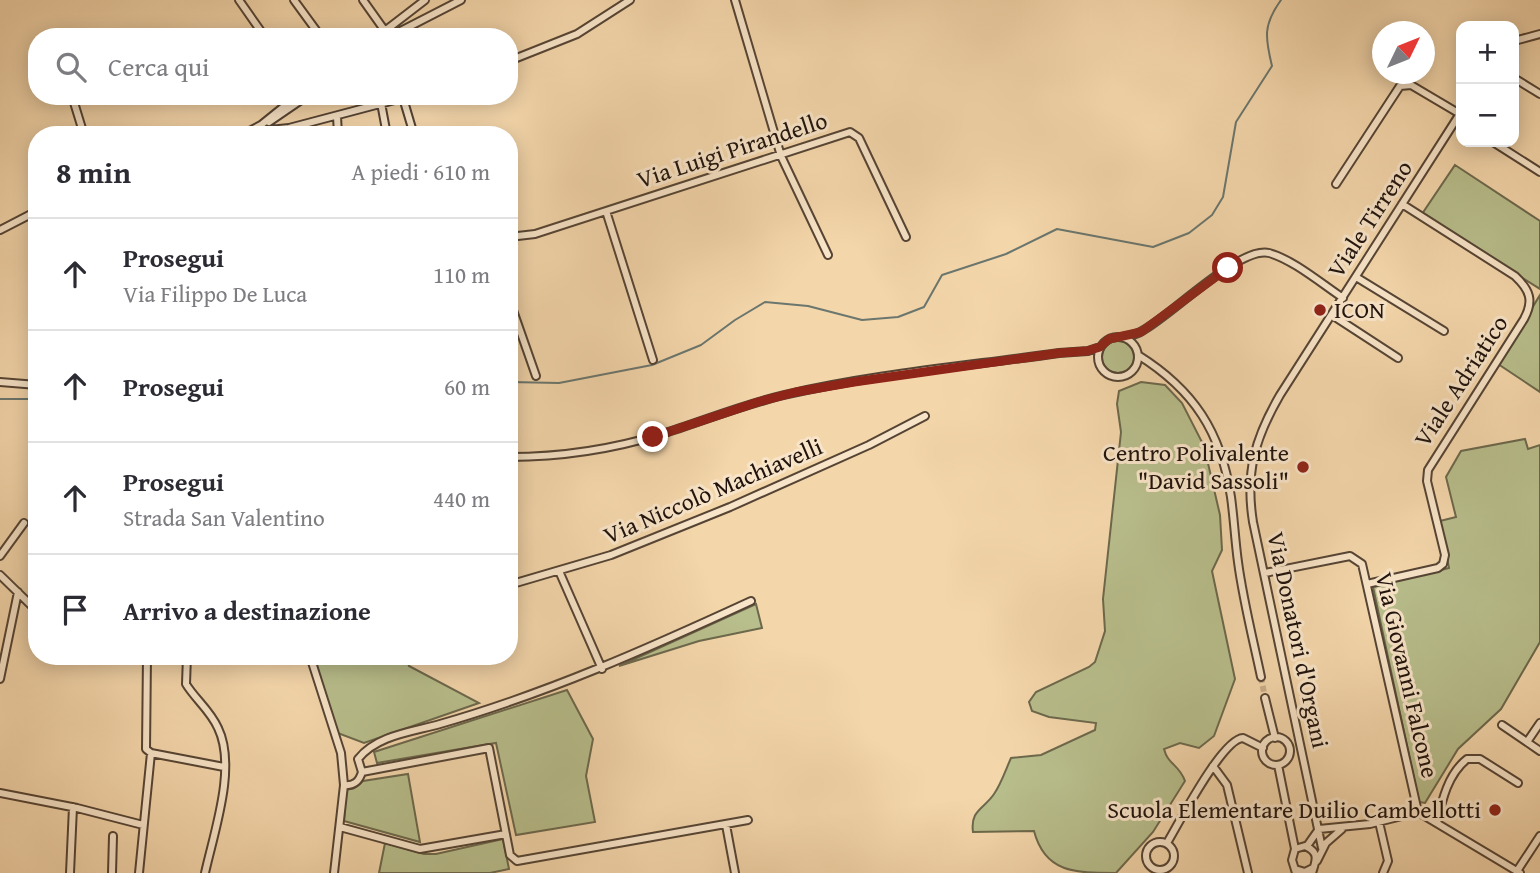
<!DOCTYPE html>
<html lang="it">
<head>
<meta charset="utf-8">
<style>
  :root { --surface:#fff; --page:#f7f7f7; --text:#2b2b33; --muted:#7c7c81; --line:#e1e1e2 }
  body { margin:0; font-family:"Gentium Book Plus",serif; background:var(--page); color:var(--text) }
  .controls { position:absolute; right:21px; top:21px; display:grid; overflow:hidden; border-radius:14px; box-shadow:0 4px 18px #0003 }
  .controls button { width:63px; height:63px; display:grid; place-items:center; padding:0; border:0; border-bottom:2px solid var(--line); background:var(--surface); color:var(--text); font:35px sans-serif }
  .compass { position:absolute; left:1372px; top:21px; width:63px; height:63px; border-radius:50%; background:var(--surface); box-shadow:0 4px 18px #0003; rotate:47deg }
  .stop { position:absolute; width:21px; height:21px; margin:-16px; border:5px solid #8f2418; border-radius:50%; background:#fff }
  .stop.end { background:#8f2418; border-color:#fff; box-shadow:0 2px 7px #0008 }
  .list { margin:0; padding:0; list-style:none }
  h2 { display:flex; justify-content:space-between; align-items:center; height:91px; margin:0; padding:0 28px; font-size:30px }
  h2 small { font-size:23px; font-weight:400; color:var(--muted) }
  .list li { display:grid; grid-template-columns:46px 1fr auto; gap:21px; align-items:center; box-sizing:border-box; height:112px; padding:0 28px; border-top:2px solid var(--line) }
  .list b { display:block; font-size:26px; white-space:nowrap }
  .list p { margin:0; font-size:23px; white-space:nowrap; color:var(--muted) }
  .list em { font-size:23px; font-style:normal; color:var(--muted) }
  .icon { flex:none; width:38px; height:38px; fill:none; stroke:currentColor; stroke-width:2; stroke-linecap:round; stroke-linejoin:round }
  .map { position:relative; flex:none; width:1540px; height:873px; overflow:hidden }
  .search { position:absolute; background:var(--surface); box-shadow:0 4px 18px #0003; left:28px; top:28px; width:490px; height:77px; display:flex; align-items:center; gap:18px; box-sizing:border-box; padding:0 24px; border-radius:28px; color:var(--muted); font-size:26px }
  .panel { position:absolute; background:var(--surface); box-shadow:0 4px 18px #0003; left:28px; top:126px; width:490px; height:539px; border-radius:28px }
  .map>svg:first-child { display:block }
  .green { fill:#b8be8c; stroke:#6c684c; stroke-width:2 }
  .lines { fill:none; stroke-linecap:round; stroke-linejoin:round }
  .stream { stroke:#6a766e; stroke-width:2 }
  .street-tunnel { stroke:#caaf8b; stroke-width:6; stroke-dasharray:6 3; stroke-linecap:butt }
  .street-casing { stroke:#554434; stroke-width:10 }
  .street { stroke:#f8e4c8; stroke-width:6 }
  .route { stroke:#8f2418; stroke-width:9 }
  .poi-dot { fill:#8f2418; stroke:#f8e4c8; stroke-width:2.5 }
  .labels { text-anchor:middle; stroke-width:6; stroke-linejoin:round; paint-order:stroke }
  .street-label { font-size:24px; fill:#20130d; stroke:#f8e4c8 }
  .poi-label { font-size:24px; fill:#20130d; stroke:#f8e4c8; text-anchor:end }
</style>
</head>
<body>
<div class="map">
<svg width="1540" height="873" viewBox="0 0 1540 873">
  <rect width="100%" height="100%" fill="#f4d6ab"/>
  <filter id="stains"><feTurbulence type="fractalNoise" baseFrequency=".00286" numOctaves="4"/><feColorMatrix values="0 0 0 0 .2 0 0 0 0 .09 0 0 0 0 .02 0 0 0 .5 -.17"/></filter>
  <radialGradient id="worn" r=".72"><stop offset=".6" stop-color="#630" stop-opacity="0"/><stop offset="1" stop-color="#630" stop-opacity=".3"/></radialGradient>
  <path class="green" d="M1455,165L1540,221V289L1422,214Z
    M1540,295V392L1498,364Z
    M1102 357a16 16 0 1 1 32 0a16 16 0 1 1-32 0Z
    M1141,382L1165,385L1182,403L1204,446L1220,515L1222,550L1212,571L1235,679L1214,736L1199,748L1180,743L1164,749C1168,765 1179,764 1185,781L1153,832L1116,873C1075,873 1045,873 1034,831L973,832C970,810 984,809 994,794C1001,784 1006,769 1011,758L1041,755L1095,730L1096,723L1049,717L1032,711L1029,702L1036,692L1089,667L1095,662L1105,631L1103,599L1121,432L1117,404L1119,391Z
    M1525,439L1528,449L1540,445V642L1501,709L1458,749L1425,803L1419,802L1373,587L1449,568L1440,521L1456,517L1446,477L1461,451Z
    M756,604L762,628L699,641L619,666Z
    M312,656H406L409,666L479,703L364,743L335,732Z
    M567,690L593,739L586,776L595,822L516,835L496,743L377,763L374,752Z
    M408,774L420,842L344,821L346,790L354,788L363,781Z
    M503,839L509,869L490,873H379L385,843L424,854H436Z"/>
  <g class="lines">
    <path class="stream" d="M509,382L559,383L652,365L701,345L735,320L765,302L808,306L862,320L898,317L924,307L942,275L1006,254L1057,229L1153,247L1189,233L1212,215L1223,197L1236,122L1272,66C1265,37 1263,25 1281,0
      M0,399H37"/>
    <path class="street-tunnel" d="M1261,677L1265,698"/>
    <g class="street-casing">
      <path id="street" d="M239,0L265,37
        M294,0L321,37
        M363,0L385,31
        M735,0L781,156L828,255
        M377,37L425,0
        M389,37L461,0
        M1514,41L1540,34
        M509,61L577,34L630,0
        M1514,78L1540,94
        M72,96L84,135
        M403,98L414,135
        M381,103L387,135
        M337,116L338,135
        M269,122L307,96
        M249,132L289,128L410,96
        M242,135L261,125L297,96
        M1493,142L1540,172
        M1336,184L1400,86L1411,85L1460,114
        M606,211L653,360
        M0,230L37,211
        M509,237L535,234L850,132L859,138L906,237
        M1356,277L1444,331
        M509,299L536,376
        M1332,315L1398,358
        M1098 357a20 20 0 1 1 40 0a20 20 0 1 1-40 0Z
        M1122,337C1128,336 1136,335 1142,331C1171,316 1239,246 1269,253C1292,259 1322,284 1343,298
        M1138,355C1194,390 1221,432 1231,497C1234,519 1235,540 1238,562C1243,600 1253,639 1261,677
        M0,382L37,385
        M509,457C561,457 613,449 662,434C703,421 742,405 784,395C874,374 967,366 1059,353L1088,351L1100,347
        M0,556L24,523
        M559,571L602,669
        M1265,573L1350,556L1362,564L1418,812
        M0,575L37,611
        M1367,584L1438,568L1443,564L1445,555L1427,481L1428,470L1524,319C1534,301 1530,290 1515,276L1402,204
        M509,585L611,555L730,507L869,445L925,416
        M85,656L87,658
        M147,656L146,749L151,753L224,767
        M187,656L186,684C195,699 210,710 218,728C237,767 214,832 205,873
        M310,656L341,753L344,785L334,873
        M0,679L18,592
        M1265,698L1275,738
        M1502,725L1540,751
        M1262 751a14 14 0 1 1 28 0a14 14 0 1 1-28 0Z
        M1527,742L1540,723
        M1278,765L1295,849L1292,860L1296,873
        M1213,766L1227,785L1248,873
        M362,772L358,759C377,735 412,732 440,724C548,693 649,648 751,601
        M344,785C354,786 359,782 362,772L489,748L510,855L517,861L748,820
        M0,793L77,808L143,825
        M1379,822L1388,861L1383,873
        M1437,823C1442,800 1448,774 1467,759H1480L1518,783
        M726,825L735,873
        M340,827L420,849L506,834
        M1319,829L1370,824L1418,812L1520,873
        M1146 856a14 14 0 1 1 28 0a14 14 0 1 1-28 0Z
        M1167,843C1179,823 1222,739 1243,738L1263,748
        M1307,846L1319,829
        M1322,848L1253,522C1245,472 1255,438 1280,395L1461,112
        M1295,849L1305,846C1320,852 1316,861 1312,873
        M1317,861L1326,843L1342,829
        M1295,869L1305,872L1313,868
        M1517,871L1540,836
        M70,873L73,807
        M112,873L113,836
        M139,873L151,753"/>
    </g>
    <use href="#street" class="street"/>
  </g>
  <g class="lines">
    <path class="route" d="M653,437L758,402L796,392L854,382L1059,353L1087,351L1100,347L1109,339L1141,332L1228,268"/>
  </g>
  <g class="poi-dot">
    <circle cx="1320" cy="310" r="7"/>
    <circle cx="1303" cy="467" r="7"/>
    <circle cx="1495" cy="810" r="7"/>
  </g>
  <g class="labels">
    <g class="street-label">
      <text transform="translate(732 150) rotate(-18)" y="8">Via Luigi Pirandello</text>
      <text transform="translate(1370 219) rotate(-57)" y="8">Viale Tirreno</text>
      <text transform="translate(1461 381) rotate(-57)" y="8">Viale Adriatico</text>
      <text transform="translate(713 491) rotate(-23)" y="8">Via Niccolò Machiavelli</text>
      <text transform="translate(1298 640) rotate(78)" y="8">Via Donatori d'Organi</text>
      <text transform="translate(1407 675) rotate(77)" y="8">Via Giovanni Falcone</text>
    </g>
    <g class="poi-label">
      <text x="1334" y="318" text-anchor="start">ICON</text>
      <text x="1289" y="461">Centro Polivalente<tspan x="1289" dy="28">"David Sassoli"</tspan></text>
      <text x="1481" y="818">Scuola Elementare Duilio Cambellotti</text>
    </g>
  </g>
  <rect width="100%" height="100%" filter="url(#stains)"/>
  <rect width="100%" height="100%" fill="url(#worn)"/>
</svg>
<div class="controls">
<button>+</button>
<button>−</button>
</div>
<svg class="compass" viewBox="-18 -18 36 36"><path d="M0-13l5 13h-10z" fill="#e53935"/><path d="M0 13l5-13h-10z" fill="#7c7c81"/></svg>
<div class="stop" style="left:1228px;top:268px"></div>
<div class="stop end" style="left:653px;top:437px"></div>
<div class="search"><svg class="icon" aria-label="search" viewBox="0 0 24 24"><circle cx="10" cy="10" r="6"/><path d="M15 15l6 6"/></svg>Cerca qui</div>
<section class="panel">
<h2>8 min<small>A piedi · 610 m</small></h2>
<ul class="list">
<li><svg class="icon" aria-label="ahead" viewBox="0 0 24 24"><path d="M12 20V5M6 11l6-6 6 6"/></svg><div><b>Prosegui</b><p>Via Filippo De Luca</p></div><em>110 m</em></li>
<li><svg class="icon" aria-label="ahead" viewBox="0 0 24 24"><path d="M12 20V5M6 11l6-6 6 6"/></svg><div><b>Prosegui</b></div><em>60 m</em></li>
<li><svg class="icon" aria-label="ahead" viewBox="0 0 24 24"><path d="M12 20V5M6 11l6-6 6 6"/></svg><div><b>Prosegui</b><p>Strada San Valentino</p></div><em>440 m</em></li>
<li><svg class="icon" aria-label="arrive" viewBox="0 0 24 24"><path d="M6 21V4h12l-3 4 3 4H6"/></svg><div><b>Arrivo a destinazione</b></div></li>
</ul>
</section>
</div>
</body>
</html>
